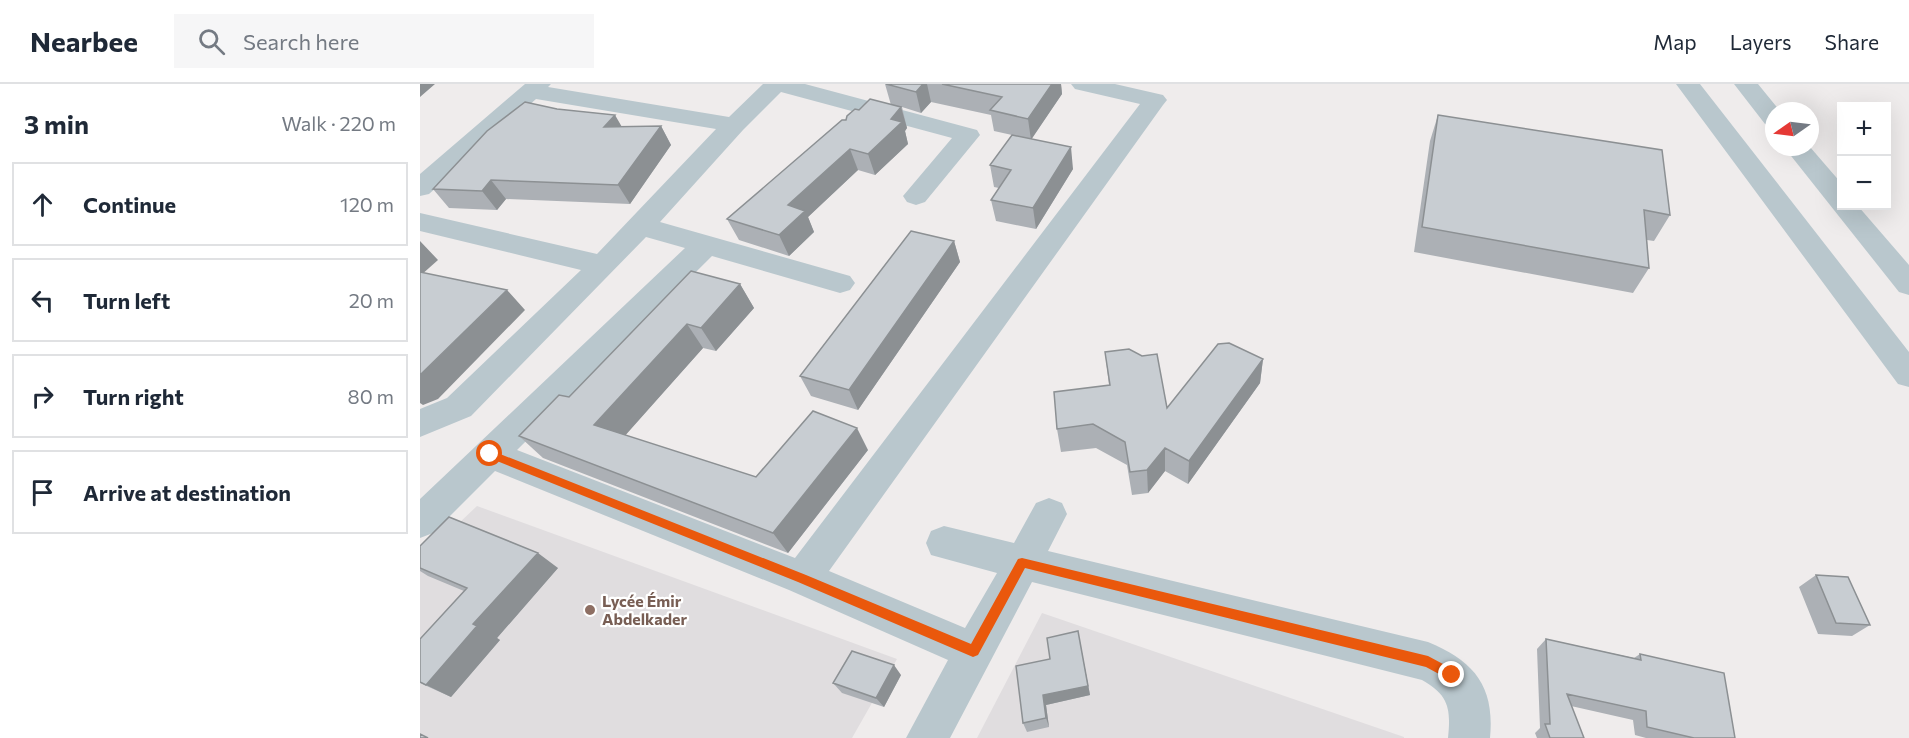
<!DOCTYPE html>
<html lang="en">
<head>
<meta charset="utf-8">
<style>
  :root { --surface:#fff; --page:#f6f6f7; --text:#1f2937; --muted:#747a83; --line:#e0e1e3 }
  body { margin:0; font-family:Commissioner,sans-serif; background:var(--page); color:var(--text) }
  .controls { position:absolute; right:18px; top:18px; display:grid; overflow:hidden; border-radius:0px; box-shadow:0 6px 24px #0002 }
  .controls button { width:54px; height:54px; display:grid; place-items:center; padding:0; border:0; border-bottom:2px solid var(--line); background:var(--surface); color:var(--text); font:30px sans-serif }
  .compass { position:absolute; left:1345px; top:18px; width:54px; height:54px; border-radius:50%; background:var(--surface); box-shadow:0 6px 24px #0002; rotate:256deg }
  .stop { position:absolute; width:18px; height:18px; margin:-14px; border:4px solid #ea580c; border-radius:50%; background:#fff }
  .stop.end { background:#ea580c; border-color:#fff; box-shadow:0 2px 6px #0008 }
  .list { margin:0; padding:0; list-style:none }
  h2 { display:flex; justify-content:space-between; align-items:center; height:78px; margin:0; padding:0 24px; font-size:26px }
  h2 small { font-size:20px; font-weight:400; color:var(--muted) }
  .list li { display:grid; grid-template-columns:39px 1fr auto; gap:18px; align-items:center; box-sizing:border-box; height:84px; margin:0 12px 12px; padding:0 12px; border:2px solid var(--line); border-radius:0px }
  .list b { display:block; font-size:22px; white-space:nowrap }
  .list em { font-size:20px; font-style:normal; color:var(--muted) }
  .icon { flex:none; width:33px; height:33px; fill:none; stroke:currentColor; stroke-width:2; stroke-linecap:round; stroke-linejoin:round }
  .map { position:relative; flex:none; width:1489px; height:654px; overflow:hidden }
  header { display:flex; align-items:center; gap:36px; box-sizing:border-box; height:84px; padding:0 30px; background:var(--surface); border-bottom:2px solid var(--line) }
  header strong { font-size:28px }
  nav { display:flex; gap:33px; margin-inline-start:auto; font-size:21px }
  .search { width:420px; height:54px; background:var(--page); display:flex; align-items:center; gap:15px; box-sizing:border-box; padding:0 21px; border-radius:0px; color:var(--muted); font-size:22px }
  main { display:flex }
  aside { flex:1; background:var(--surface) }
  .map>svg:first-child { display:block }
  .education { fill:#e0dddf }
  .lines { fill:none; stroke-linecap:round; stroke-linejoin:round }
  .minor { fill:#b9c7cd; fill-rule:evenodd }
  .wall { fill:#acb0b5 }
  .shaded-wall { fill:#8c9093 }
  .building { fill:#c8cdd2; stroke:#8c9093; stroke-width:1.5 }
  .route { fill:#ea580c }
  .education-dot { fill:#8d6e63; stroke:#fff; stroke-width:2 }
  .labels { text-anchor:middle; stroke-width:4.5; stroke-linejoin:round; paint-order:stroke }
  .education-label { font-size:16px; font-weight:bold; fill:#785e54; stroke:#fff; text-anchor:start }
</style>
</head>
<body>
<header>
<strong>Nearbee</strong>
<div class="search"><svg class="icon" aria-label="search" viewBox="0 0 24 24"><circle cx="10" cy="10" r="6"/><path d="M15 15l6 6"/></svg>Search here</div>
<nav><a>Map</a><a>Layers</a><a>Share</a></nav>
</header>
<main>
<aside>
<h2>3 min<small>Walk · 220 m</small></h2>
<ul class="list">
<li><svg class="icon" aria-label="ahead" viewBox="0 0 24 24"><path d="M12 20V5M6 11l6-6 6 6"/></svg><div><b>Continue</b></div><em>120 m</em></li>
<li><svg class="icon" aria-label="left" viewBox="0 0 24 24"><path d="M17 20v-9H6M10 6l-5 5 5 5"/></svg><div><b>Turn left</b></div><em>20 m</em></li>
<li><svg class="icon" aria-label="right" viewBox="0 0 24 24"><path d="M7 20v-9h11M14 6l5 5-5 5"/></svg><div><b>Turn right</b></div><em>80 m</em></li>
<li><svg class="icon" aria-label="arrive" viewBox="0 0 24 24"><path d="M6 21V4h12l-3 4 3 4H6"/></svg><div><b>Arrive at destination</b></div></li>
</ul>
</aside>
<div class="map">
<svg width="1489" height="654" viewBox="0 0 1489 654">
  <rect width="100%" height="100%" fill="#efecec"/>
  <path class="education" d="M57,422L477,575L432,654H0V476Z
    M622,529L984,653V654H557Z"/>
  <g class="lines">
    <path class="minor" d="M105,0H131L128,3L309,33L343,0H385L557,46L560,51L505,118L496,121L487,118L483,112L532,54L361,8L323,46L240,138L430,192L435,199L430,206L420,209L292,172L97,366L375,474L720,20L655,5L651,0H695L743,11L747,16L743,21L409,487L545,544L577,489L511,471L506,459L511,447L524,442L594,459L616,419L629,414L642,419L647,430L628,467L1008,558C1054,577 1075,602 1070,654H1028C1031,625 1029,611 1002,596L612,498L530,654H486L528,576L369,506L75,387L13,449L0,454V415L265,164L226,153L51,332L0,353V325L27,314L161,186L0,147V129L177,170L296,45L116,15L9,110L0,112V90Z
      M1256,0H1280L1489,268V303L1478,300Z
      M1314,0H1338L1360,27H1354V42L1345,40Z
      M1364,63H1390L1422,100V122H1438L1489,181V211L1479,208Z"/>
  </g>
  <path class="wall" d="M465,0H641L642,10L611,55L653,85L616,145L576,137L571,116L579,104L574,103L570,81L592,51L574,47L571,31L511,18L501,29L482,23L487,44L485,47L488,60L455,91L438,86L388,133L394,148L369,172L319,156L307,135L439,26L471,21Z
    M1018,31L1250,131L1234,157L1227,156L1229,184L1213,209L994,168L1010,57Z
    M202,42H241L251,61L210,120L86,115L77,126L29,124L13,105Z
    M534,157L540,178L438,326L391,312L380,292Z
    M320,200L334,224L296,267L283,264L205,351L336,393L448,366L368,469L123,374L99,352L149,313Z
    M685,268L747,324L843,275L840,299L768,400L745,387L728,409L712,411L707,381L676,364L641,368L637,345L689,301Z
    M0,462L138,484L77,554L80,556L31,613L0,599V555L44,507L8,492L0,487Z
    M1396,491L1450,541L1432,552L1398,550L1379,503Z
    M1126,555L1214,574L1220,570L1315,654H1226L1215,651L1213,636L1151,622L1164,654H1117L1115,649L1120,644L1117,565Z
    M660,558L670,611L626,621L629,643L607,648L603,639L630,575Z
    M481,591L464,623L422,609L413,599Z"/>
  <path class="shaded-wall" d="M0,0H15L0,13Z
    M503,0H507L511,18L501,29L496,8Z
    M632,0H641L642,10L611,56L608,35Z
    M481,23L487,44L485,47L488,60L455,91L448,70L471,35Z
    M195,31L206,50L184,43Z
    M241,42L251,61L210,120L198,101Z
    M651,63L653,85L616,145L613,124Z
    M430,65L438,86L388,133L394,148L369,172L359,151L368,121Z
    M71,96L86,115L77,126L62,107Z
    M0,157L18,176L0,192Z
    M534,157L540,178L438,326L429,306Z
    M320,200L334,224L296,267L281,244Z
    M87,206L105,226L18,315L3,321L0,319V291Z
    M267,240L283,264L195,363L174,341Z
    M843,275L840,299L768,400L769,377Z
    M437,344L448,366L368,469L353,449Z
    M745,364V387L728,409L727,386Z
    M118,469L138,484L77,554L80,556L31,613L6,601L53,540Z
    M660,558L670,611L626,621L629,643L626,634L623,611Z
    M474,581L481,591L464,623L456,614Z"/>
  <path class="building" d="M466,0H503L496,8Z
    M522,0H632L608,35L570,26L582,13Z
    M450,15L481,23L471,35L482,38L448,70L430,65L368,121L385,127L359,151L307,135L422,36H426L427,32L435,25L439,26Z
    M105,18L137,25L195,31L184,43L241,42L198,101L71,96L62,107L13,105L67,47Z
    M1018,31L1242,66L1250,131L1224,126L1229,184L1002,143Z
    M592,51L651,63L613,124L571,116L591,86L570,81Z
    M491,147L534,157L429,306L380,292Z
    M271,187L320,200L281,244L267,240L174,341L336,393L393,327L437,344L353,449L99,352L139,311L149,313Z
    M0,188L87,206L0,291Z
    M809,259L843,275L769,377L745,364L727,386L710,388L705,358L673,340L637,345L634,308L690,301L685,268L709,265L722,272L737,270L747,324L798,260Z
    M29,433L118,469L53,540L57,542L6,601L0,598V555L47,504L0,484V462Z
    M1396,491L1428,493L1450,541L1416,539Z
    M658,547L668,602L623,611L626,634L603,639L596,582L630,575L627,554Z
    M1126,555L1221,576L1220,570L1304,589L1315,654H1274L1227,643L1226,627L1147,610L1164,654H1130L1125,640H1130Z
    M432,567L474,581L456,614L413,599Z
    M0,650L8,654H0Z"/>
  <path class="route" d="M70,366L386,491L551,560L598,475L602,474L1008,572L1036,587L1038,591L1032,597L1006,583L605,484L558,571L553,573L378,498L67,373L65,370Z"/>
  <circle class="education-dot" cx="170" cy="526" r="6"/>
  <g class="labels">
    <g class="education-label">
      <text x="182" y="523">Lycée Émir<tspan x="182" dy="18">Abdelkader</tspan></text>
    </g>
  </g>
</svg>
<div class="controls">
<button>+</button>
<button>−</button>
</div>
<svg class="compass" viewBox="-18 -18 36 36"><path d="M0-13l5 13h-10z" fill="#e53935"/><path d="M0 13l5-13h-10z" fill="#747a83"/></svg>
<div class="stop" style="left:70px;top:370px"></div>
<div class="stop end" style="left:1032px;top:591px"></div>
</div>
</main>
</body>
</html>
